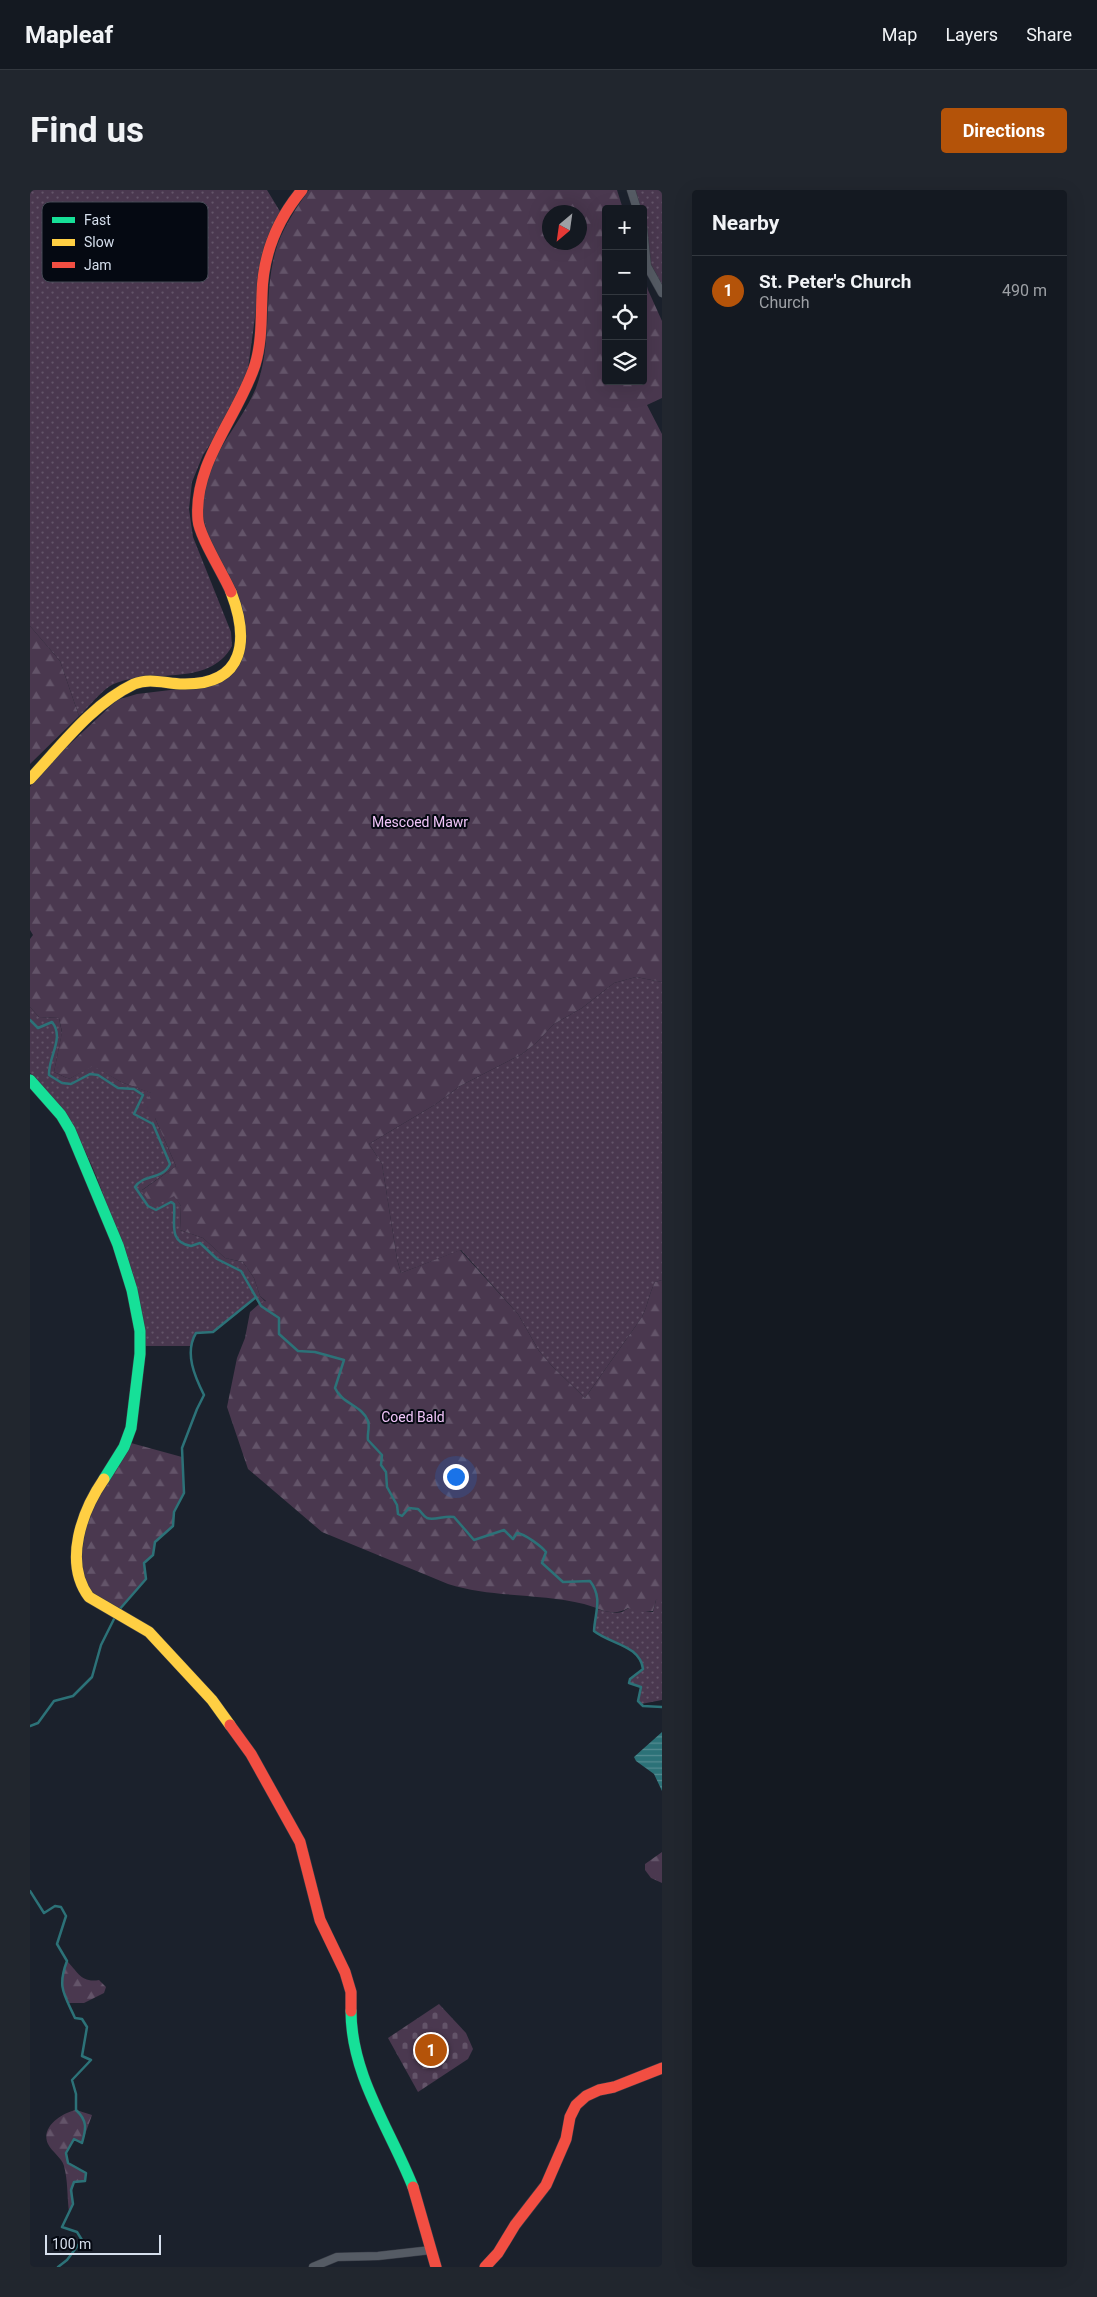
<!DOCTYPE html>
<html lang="en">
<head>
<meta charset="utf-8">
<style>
  :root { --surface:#141921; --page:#21262e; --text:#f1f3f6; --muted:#9da0a5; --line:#33383f; --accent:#b45309 }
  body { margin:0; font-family:Roboto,sans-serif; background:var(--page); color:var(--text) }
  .controls { position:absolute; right:15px; top:15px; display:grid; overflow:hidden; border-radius:5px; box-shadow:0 5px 20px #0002 }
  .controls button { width:45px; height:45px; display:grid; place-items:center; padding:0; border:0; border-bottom:1px solid var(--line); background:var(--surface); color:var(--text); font:25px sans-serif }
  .compass { position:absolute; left:512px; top:15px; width:45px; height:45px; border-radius:50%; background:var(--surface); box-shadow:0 5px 20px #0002; rotate:209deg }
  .scale { position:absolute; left:15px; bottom:12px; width:116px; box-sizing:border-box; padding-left:5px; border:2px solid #d6dfed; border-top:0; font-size:14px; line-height:18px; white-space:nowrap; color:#d6dfed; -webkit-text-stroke:4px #050912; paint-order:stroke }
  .you { position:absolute; left:425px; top:1286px; width:18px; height:18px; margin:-12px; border:4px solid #fff; border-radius:50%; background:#1a73e8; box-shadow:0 0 0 8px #1a73e833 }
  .badge { display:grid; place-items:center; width:32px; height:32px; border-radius:50%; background:var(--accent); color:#fff; font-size:16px; font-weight:700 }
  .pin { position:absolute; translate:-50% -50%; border:2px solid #fff; box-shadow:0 1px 5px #0006 }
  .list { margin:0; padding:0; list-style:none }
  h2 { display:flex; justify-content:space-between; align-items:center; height:65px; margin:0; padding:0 20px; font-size:21px }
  h2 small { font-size:16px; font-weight:400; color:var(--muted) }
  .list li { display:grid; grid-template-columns:32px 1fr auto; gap:15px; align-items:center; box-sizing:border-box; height:70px; padding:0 20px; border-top:1px solid var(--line) }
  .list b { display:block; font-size:19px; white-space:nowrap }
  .list p { margin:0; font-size:16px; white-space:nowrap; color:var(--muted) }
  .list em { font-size:16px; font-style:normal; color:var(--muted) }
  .icon { flex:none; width:28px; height:28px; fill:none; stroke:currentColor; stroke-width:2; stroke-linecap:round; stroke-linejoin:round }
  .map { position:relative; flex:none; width:632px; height:2077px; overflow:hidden; border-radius:5px }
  header { display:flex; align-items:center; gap:30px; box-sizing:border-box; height:70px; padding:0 25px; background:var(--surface); border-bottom:1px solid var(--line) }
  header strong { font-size:24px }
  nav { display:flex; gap:28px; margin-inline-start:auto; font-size:18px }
  .intro { display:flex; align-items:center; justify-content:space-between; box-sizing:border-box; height:120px; padding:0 30px }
  h1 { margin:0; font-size:35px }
  .button { padding:12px 22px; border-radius:5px; background:var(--accent); color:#fff; font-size:18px; font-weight:700 }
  main { display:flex; gap:30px; padding:0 30px }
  aside { flex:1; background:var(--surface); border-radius:5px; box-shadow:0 5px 20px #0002 }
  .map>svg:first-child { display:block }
  .grass { fill:url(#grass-dots) }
  .forest { fill:url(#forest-firs); fill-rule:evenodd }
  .cemetery { fill:url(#cemetery-stones) }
  .water { fill:url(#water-rules) }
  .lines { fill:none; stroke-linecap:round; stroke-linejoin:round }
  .stream { stroke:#2c7278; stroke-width:2.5 }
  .street-casing { stroke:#393d47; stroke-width:9 }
  .fast-casing { stroke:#393d47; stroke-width:12 }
  .slow-casing { stroke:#393d47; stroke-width:12 }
  .jam-casing { stroke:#393d47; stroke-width:12 }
  .street { stroke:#555b64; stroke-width:8 }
  .fast { stroke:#16e098; stroke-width:11 }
  .slow { stroke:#ffcf43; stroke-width:11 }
  .jam { stroke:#f24e42; stroke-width:11 }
  .labels { text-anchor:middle; stroke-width:4; stroke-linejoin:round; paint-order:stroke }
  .park-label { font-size:14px; fill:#f1c5f9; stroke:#050912 }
  .key { fill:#050912; stroke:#444954; stroke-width:1 }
  .key-label { font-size:14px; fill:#d6dfed }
</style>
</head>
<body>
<header>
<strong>Mapleaf</strong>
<nav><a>Map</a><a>Layers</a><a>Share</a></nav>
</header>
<div class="intro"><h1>Find us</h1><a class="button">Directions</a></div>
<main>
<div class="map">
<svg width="632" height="2077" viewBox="0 0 632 2077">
  <defs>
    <pattern id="grass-dots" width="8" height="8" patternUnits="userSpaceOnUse" patternTransform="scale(1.25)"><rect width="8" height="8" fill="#4a384f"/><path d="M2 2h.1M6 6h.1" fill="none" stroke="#635469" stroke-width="1.8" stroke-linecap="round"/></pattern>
    <pattern id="forest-firs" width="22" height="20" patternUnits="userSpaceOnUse" patternTransform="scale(1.25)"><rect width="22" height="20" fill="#4a384f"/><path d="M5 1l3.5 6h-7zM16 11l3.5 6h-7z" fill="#635469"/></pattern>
    <pattern id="cemetery-stones" width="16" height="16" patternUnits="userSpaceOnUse" patternTransform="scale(1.25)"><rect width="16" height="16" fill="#4a384f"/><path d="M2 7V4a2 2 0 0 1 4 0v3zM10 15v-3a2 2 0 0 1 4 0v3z" fill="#635469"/></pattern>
    <pattern id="water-rules" width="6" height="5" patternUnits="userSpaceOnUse" patternTransform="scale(1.25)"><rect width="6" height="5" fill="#2c7278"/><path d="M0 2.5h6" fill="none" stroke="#548c92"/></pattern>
  </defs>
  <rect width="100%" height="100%" fill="#1b212c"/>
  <path class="grass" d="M0,0H237L251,23L228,105L218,179L198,227L173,265L162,292L159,319L163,347L201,442L202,456C178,500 117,476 80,496C69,503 59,517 49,526L30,471L0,436Z
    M601,0H632V103L617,76L613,19H607Z
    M606,787L632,792V1090L625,1092C619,1104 618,1115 612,1127L555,1208L522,1176L509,1161L488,1124L431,1060L371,1083L367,1069L352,974L339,954L406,914L430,896L492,864L506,853L524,834L552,818L584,793Z
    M0,817L9,827L29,828L32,843L24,882L39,889L63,875L91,892L122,903L125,928L146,976L112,1000L144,1005L151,1016L150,1040L173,1048L195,1068L213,1072L224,1088L230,1106L236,1112L229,1114L225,1108L183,1142L166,1143L161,1156H114C90,1063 73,953 0,883Z
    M629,1408L632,1409V1510L611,1514L608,1511L611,1497L599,1493L600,1489L613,1479C610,1455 580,1454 564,1441L567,1419C575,1421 584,1424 592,1422C596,1420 598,1417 603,1418C611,1420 614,1422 623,1422L626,1410Z"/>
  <path class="forest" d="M279,0H587L593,19H576V191H613V82L618,100L632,131V208L617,215L632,244V792L606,787L584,793L552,818L524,834L506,853L492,864L430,896L406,914L339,954L352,974L367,1069L371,1083L430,1060L488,1124L509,1161L522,1176L555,1208L612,1127C618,1115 619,1104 625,1092L632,1090V1409L626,1410L623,1421L613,1422L598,1418C582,1428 570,1418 554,1414C510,1403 462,1408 418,1394L292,1342L218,1279L197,1217L207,1168L215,1148L220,1122L229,1114L236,1111L230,1106L224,1088L213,1072L195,1068L173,1048L150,1040L151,1016L144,1006L124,1016L111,1001L146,976L125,928L111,920L121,903L91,892L63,876L39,889L24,882L32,842L29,828L9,827L0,817V749L3,745L0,740V597L9,583L87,510L107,504L157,498L191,487L216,442C204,411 172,348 173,317C173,269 208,240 226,198C243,154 233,107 245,63C251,40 266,18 279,0ZM520,22H550V52H520Z
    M0,436L30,471L49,526L0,574Z
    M101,1253L152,1267L154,1303L144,1322L143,1336L125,1352L123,1365L114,1373L116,1389L89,1419L59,1403L50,1390L51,1368L56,1337L65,1309Z
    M632,1662V1693L621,1688L615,1680V1674Z
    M37,1771C48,1782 51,1793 69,1790L76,1797L74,1803L54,1813H38C29,1795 30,1790 37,1771Z
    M46,1920L62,1925L52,1953L44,1950L36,1963L38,1973L56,1983L55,1991L44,1992C40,2003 45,2012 39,2022C37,2008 38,1990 34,1976C32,1968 22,1962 18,1954C10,1937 32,1923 46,1920Z"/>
  <path class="cemetery" d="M409,1814L436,1843L443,1859L438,1869L388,1902L358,1848Z"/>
  <path class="water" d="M632,1542V1601L624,1584L606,1571L604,1567Z"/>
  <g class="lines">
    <path class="stream" d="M0,830L8,838L22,832C35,848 18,867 19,885L32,893L41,894L60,884L68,885L88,898L104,899L113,905L104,924L123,934L140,974C133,990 113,984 105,997L118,1016L126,1020L141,1012L144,1014C146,1031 137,1052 161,1056L170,1053L187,1069L211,1081L231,1116L249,1128V1144L268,1161L285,1162L314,1170L305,1198C312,1214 333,1216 338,1231C340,1237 337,1244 338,1250L352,1265L351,1275L356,1282L357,1297L367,1315L368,1324L372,1326L379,1318L388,1319C392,1322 393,1326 397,1328C404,1331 415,1325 424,1327L444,1350L474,1340L483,1349L487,1343C495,1344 511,1356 516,1362L512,1373L533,1392L560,1391C573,1408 565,1422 564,1441C580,1454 610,1455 613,1479L600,1489L599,1493L611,1497L608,1511L613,1516L632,1517
      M89,1420L116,1389L114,1373L123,1365L125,1352L143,1336L144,1322L154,1303L152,1258L167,1219L174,1205C165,1187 154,1163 166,1143L183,1142L225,1108
      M0,1536L8,1533L24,1511L43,1506L62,1487L71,1455L85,1427
      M0,1701L14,1723L25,1716L31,1717L36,1726L27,1754L37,1771C27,1797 34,1804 45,1828L52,1829L57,1837L52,1866L61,1870L42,1890L46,1904V1920C58,1931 56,1939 52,1953L44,1949L36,1963L38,1973L56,1983L55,1991L44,1992L41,2000L43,2014L32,2037L47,2042L52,2050L37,2070L28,2077"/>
    <g class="street-casing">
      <path id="street" d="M601,0L607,19
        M613,38L617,76L632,103
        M283,2077L307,2067L348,2066L401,2060"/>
    </g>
    <g class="fast-casing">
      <path id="fast" d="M0,890L31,925L40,940L88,1055L102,1100L110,1141V1164L101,1238L94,1257L74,1289
        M321,1821C321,1885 360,1939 383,1997"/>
    </g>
    <g class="slow-casing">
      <path id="slow" d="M0,589C31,556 62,514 104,494C120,487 137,494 153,494C216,495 219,449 201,402
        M74,1289C52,1321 33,1372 59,1407L119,1442L182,1510L200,1535"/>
    </g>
    <g class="jam-casing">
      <path id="jam" d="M201,402C194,385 169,346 168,330C163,273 208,227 225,175C232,152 231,128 232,104C233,65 247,30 272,0
        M200,1535L221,1564L270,1652L290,1730L315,1782L321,1802V1821
        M383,1997L406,2077
        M455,2077L468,2063L485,2035L516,1995L536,1949L540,1927L546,1915L556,1906L569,1900L584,1897L632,1878"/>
    </g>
    <use href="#street" class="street"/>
    <use href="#fast" class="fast"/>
    <use href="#slow" class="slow"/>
    <use href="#jam" class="jam"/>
  </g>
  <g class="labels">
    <g class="park-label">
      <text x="390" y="637">Mescoed Mawr</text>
      <text x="383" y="1232">Coed Bald</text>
    </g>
  </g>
  <rect x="12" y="12" width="166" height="80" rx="8" class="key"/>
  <rect x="22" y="27" width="23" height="6" fill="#16e098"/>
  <rect x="22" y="49" width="23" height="7" fill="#ffcf43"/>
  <rect x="22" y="72" width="23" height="6" fill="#f24e42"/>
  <g class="key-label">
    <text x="54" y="35">Fast</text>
    <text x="54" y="57">Slow</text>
    <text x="54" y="80">Jam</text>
  </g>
</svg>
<div class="controls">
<button>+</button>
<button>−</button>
<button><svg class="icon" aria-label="locate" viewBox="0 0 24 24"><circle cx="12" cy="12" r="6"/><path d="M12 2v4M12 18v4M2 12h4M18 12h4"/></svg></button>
<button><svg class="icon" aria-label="layers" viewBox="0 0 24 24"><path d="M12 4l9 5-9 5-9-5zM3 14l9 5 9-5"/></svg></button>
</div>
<svg class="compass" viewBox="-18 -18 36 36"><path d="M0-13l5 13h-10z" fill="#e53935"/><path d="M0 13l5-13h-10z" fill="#9da0a5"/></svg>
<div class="scale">100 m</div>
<div class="you"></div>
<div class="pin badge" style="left:401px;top:1860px">1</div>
</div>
<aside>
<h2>Nearby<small></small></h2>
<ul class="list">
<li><span class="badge">1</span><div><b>St. Peter's Church</b><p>Church</p></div><em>490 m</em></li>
</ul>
</aside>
</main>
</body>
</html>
